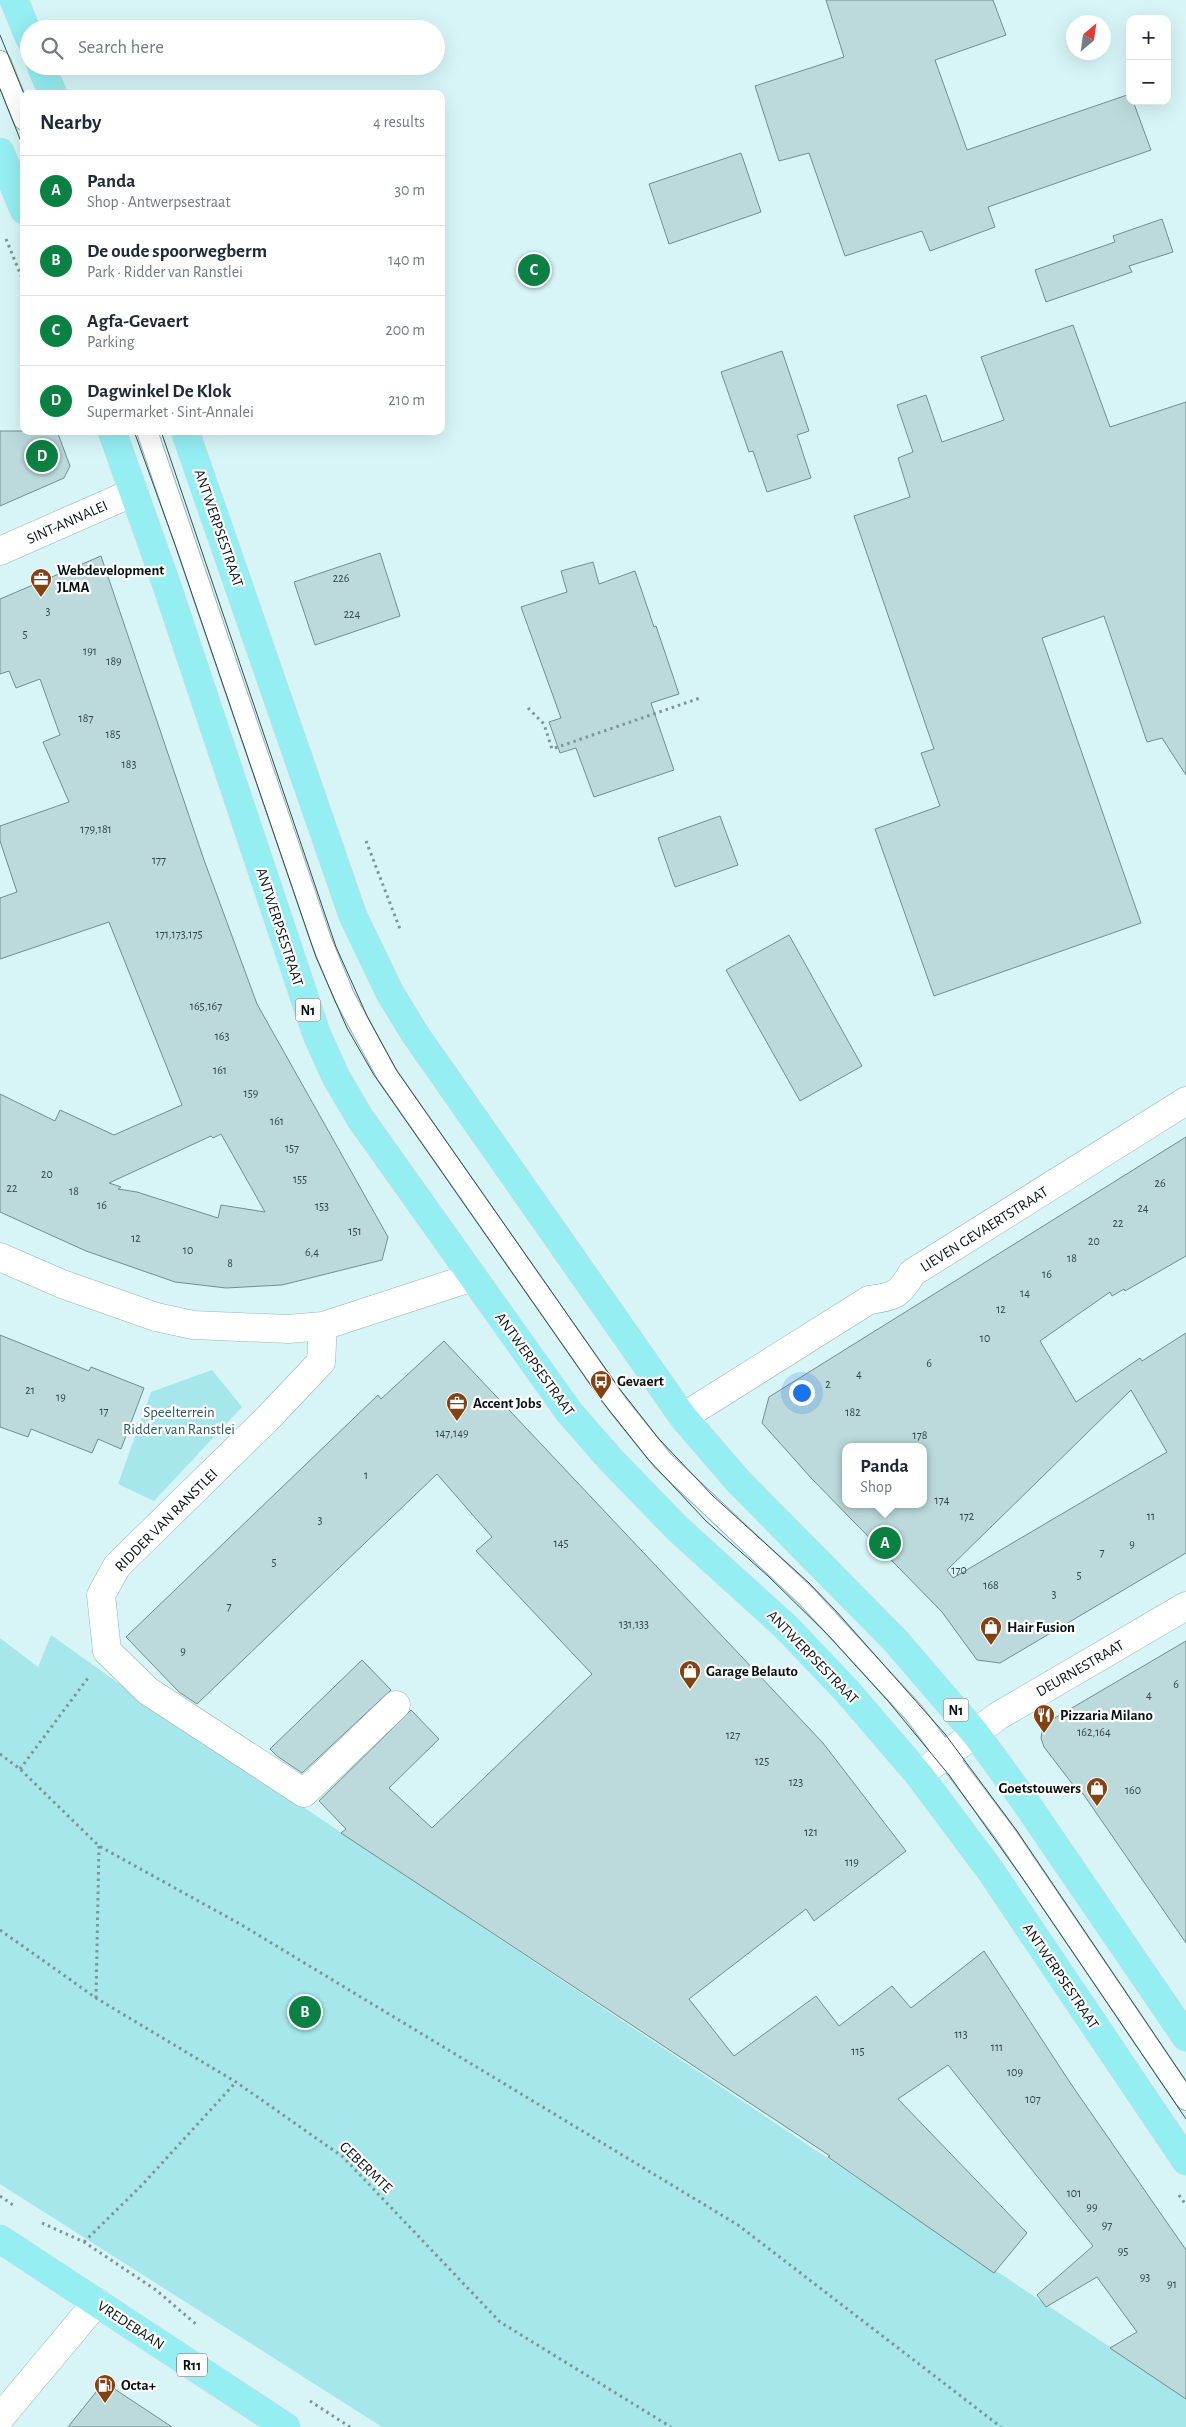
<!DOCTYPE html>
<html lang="en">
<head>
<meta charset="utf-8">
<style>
  :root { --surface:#fff; --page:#f6f6f7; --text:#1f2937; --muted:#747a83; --line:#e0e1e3; --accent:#0b8043 }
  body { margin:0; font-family:"Alegreya Sans",sans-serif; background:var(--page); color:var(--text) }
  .controls { position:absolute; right:15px; top:15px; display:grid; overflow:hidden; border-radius:10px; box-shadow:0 5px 20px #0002 }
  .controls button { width:45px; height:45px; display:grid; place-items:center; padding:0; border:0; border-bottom:1px solid var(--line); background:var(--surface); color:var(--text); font:25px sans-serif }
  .compass { position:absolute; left:1066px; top:15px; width:45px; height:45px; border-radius:50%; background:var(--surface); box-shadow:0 5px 20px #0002; rotate:29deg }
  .you { position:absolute; left:801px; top:1392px; width:18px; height:18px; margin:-12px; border:4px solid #fff; border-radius:50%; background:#1a73e8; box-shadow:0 0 0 8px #1a73e833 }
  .badge { display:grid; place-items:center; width:32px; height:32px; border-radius:50%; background:var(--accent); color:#fff; font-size:16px; font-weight:700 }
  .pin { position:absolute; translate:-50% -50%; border:2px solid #fff; box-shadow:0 1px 5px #0006 }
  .popup { position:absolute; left:842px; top:1443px; width:85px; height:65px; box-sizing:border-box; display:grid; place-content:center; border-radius:10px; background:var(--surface); filter:drop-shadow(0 1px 4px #0005); font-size:16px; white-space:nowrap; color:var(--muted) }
  .popup b { font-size:19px; color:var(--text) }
  .popup::after { content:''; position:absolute; left:50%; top:100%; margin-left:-10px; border:10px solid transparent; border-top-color:var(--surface) }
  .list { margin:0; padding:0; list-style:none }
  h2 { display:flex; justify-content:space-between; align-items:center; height:65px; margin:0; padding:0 20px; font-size:21px }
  h2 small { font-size:16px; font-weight:400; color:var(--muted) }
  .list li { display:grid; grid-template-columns:32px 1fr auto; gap:15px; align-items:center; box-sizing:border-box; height:70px; padding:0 20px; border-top:1px solid var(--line) }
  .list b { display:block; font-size:19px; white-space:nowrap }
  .list p { margin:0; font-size:16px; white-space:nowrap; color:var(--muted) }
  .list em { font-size:16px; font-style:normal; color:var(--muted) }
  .icon { flex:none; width:28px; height:28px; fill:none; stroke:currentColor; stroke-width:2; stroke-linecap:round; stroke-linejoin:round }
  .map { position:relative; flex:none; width:1186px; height:2427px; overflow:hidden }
  .search { position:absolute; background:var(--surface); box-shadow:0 5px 20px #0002; left:20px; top:20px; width:425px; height:55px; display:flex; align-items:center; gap:12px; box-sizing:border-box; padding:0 18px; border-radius:28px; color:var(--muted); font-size:19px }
  .panel { position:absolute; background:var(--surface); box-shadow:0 5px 20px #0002; left:20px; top:90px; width:425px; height:345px; border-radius:10px }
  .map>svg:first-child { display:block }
  .green { fill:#a5e7ea }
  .building { fill:#bcdadc; stroke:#718d8f; fill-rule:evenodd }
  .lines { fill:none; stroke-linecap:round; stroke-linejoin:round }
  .lane-casing { stroke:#97b4b6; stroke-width:22 }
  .street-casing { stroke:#97b4b6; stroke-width:29 }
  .primary-casing { stroke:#d7d9d9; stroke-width:29 }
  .path { stroke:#7e9495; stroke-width:3; stroke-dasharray:2.5 4; stroke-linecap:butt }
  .lane { stroke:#fff; stroke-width:20 }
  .street { stroke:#fff; stroke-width:28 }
  .primary { stroke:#94eef2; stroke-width:28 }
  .tram { stroke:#3c4c4e; stroke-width:1 }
  .labels { text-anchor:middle; stroke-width:4.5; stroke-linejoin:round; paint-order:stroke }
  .number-label { font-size:12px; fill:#344445 }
  .shield { fill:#fff; stroke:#51595a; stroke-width:1 }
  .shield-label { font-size:14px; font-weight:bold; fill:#071213 }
  .street-label { font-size:15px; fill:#071213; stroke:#fff }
  .poi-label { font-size:15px; font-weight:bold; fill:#071213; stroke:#fff; text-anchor:start }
  .park-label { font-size:15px; fill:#2b5c5e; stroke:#fff }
</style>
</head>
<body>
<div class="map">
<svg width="1186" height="2427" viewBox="0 0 1186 2427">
  <rect width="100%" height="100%" fill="#d7f5f7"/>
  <path class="green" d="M212,1370L242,1407L154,1501L118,1484L151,1392Z
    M51,1635L121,1685L418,1884L1186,2398V2427H382L0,2184V1638L38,1667Z"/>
  <path class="building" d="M826,0H993L1006,35L935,60L967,150L1130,94V101H1133L1151,150L988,207L995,227L930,251L922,231L845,256L809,153L779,161L755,86L844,57Z
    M741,153L761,212L669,244L649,184Z
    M1162,219L1173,252L1129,266L1132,272L1046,302L1035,270L1115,242L1113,236Z
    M1073,325L1110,427L1186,402V775L1162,738L1147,742L1104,616L1042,638L1141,923L934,996L875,829L940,806L921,753L934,749L854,516L910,497L898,458L913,452L897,405L926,395L942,442L1004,420L981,357Z
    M782,351L809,431L797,435L811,478L767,492L753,451L749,452L721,372Z
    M0,431H57L70,466L64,478L0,506Z
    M380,553L400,616L315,645L294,582Z
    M101,556L204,860L257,1004L388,1237L382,1260L282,1285L226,1288L175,1282L86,1251L0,1212V1094L55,1121L60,1110L114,1135L182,1105L109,922L0,959V898L17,892L0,841V826L69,802L43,742L60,735L40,679L16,688L9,671L0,674V599ZM221,1134L265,1212L221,1205L218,1218L137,1192L118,1189L121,1187L109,1183L211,1136L213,1138Z
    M593,562L599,584L635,571L654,627L656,626L679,694L651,703L674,770L594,797L576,748L560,753L549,722L561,718L521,607L567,592L561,571Z
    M720,816L738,865L675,887L658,838Z
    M789,935L862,1066L800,1101L726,970Z
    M1186,1137V1256L1125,1291L1124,1289L1112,1296L1110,1292L1040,1341L1076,1402L1140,1358L1142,1361L1186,1333V1553L1000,1663L977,1660L942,1612L812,1479L762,1423L769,1397ZM1131,1390L1167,1452L953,1578L947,1570ZM846,1447H924V1504H846Z
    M0,1335L89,1371L91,1367L144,1388L121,1449L98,1439L92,1453L31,1429L28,1437L0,1427Z
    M444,1341L823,1743L906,1851L814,1921L806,1909L689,1999L734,2056L816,1996L839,2026L892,1986L911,2008L984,1951L1071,2084L1186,2250V2399L1110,2348L1137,2332L1097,2277L1046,2307L1037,2295L1093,2246L948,2065L898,2099L1027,2233L994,2273L828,2157L830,2156L341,1833L346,1829L319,1801L411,1710L439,1739L389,1788L432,1828L592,1674L476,1551L492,1537L437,1474L197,1704L179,1692L126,1637L378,1395L381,1399Z
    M1186,1641V1943L1077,1785L1074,1786L1044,1747L1041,1738L1043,1727L1048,1722Z
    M362,1660L391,1690L302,1773L277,1756L270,1749Z
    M104,2382L172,2427H68Z"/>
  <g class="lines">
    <g class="lane-casing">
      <path id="lane" d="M0,61L24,120
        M147,431L321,940L344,996L386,1073L617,1404L663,1461L807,1597L914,1713L1004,1832L1186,2100"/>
    </g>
    <g class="street-casing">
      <path id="street" d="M0,551L134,492
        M0,1257L62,1284L156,1317L193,1325L288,1329L323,1326L473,1277
        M323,1326L321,1362L268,1418L117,1566L101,1595L107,1651L148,1691L304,1793L396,1705
        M683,1417L869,1300C893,1297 900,1295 912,1273L1186,1101
        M919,1775L998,1716L1186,1606
        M0,2418L97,2302"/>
    </g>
    <g class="primary-casing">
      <path id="primary" d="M14,0L29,37
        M41,66L53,94
        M0,152L24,210
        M112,431L167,586L317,1035L336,1077L360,1118L569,1412L611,1460L678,1529L786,1627L846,1690L919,1775L990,1870L1186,2161
        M185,431L353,916L390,993L415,1034L683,1417L738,1481L895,1640L975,1733L1024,1800L1186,2037
        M0,2239L286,2427"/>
    </g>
    <path class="path" d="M6,239L24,283
      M528,708L544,724L552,749L700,698
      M366,841L400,929
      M0,1754L20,1769L99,1846L240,1924L738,2225L1001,2427
      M20,1769L88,1678
      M0,1930L96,1998L236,2082L343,2157L500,2322L671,2427
      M96,1998L99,1846
      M1179,2195L1186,2205
      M0,2196L16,2207
      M42,2223L84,2242L156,2290L197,2325
      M84,2242L142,2185L236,2082
      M310,2401L350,2427"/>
    <use href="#lane" class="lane"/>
    <use href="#street" class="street"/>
    <use href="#primary" class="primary"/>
    <path class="tram" d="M0,35L24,94
      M0,89L24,149
      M134,431L177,550L316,957L347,1028L374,1075L601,1400L648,1459L706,1521L768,1576L828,1635L888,1701L949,1775L1023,1879L1186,2119
      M161,431L336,947L367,1016L397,1071L619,1388L659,1439L713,1496L808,1582L836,1611L945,1734L1017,1831L1186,2081"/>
  </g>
  <defs>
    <g id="office-pin" transform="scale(1.125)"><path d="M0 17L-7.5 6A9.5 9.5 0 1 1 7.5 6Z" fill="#844112" stroke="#fff"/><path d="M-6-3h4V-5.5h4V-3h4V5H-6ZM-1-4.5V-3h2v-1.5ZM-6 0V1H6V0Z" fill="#fff"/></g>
    <g id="bus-pin" transform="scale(1.125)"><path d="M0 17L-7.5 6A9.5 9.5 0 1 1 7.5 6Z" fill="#844112" stroke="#fff"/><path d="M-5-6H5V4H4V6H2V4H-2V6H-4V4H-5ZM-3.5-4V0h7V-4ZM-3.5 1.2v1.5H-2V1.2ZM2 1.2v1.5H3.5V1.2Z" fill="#fff"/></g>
    <g id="shop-pin" transform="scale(1.125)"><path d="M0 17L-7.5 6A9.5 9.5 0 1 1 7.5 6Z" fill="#844112" stroke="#fff"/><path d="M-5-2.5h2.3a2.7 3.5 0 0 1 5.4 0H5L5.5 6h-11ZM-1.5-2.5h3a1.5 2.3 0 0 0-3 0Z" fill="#fff"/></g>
    <g id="restaurant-pin" transform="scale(1.125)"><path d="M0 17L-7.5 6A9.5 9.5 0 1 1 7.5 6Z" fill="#844112" stroke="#fff"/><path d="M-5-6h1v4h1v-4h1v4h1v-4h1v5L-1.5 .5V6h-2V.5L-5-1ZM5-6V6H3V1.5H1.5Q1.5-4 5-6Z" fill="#fff"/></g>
    <g id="fuel-pin" transform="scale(1.125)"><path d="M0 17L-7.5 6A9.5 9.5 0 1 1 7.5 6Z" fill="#844112" stroke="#fff"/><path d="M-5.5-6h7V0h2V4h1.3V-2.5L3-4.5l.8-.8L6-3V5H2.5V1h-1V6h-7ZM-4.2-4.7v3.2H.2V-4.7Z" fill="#fff"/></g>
  </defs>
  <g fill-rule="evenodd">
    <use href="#office-pin" x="41" y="579"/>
    <use href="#bus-pin" x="601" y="1381"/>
    <use href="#office-pin" x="457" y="1403"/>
    <use href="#shop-pin" x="991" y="1627"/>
    <use href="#shop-pin" x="690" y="1671"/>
    <use href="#restaurant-pin" x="1044" y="1715"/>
    <use href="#shop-pin" x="1097" y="1788"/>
    <use href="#fuel-pin" x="105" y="2385"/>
  </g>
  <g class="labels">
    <g class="number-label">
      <text x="341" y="582">226</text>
      <text x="48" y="615">3</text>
      <text x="352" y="618">224</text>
      <text x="25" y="638">5</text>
      <text x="90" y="655">191</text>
      <text x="114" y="665">189</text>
      <text x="86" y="722">187</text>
      <text x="113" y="738">185</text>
      <text x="129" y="768">183</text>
      <text x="96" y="833">179,181</text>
      <text x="159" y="864">177</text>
      <text x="179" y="938">171,173,175</text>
      <text x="206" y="1010">165,167</text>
      <text x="222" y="1040">163</text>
      <text x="220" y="1074">161</text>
      <text x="251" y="1097">159</text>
      <text x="277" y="1125">161</text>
      <text x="292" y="1152">157</text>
      <text x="47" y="1178">20</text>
      <text x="300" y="1183">155</text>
      <text x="1160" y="1187">26</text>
      <text x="12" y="1192">22</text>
      <text x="74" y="1195">18</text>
      <text x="102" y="1209">16</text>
      <text x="322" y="1210">153</text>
      <text x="1143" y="1212">24</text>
      <text x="1118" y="1227">22</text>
      <text x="355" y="1235">151</text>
      <text x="136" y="1242">12</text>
      <text x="1094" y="1245">20</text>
      <text x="188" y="1254">10</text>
      <text x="312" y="1256">6,4</text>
      <text x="1072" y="1262">18</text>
      <text x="230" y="1267">8</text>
      <text x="1047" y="1278">16</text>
      <text x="1025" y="1297">14</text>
      <text x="1001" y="1313">12</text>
      <text x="985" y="1342">10</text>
      <text x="929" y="1367">6</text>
      <text x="859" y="1378">4</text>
      <text x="828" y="1388">2</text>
      <text x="30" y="1394">21</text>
      <text x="61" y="1401">19</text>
      <text x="104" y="1415">17</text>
      <text x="853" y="1416">182</text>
      <text x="452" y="1437">147,149</text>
      <text x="920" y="1439">178</text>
      <text x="366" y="1479">1</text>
      <text x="942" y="1504">174</text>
      <text x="967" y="1520">172</text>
      <text x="1151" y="1520">11</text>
      <text x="320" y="1524">3</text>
      <text x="561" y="1547">145</text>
      <text x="1132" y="1548">9</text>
      <text x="1102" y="1556">7</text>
      <text x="274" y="1566">5</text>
      <text x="959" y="1574">170</text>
      <text x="1079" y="1579">5</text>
      <text x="991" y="1589">168</text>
      <text x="1054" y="1598">3</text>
      <text x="229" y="1610">7</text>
      <text x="634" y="1628">131,133</text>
      <text x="183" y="1655">9</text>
      <text x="1176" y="1688">6</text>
      <text x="1149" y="1699">4</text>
      <text x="1094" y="1736">162,164</text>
      <text x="733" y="1739">127</text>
      <text x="762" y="1765">125</text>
      <text x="796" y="1786">123</text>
      <text x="1133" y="1794">160</text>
      <text x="811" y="1836">121</text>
      <text x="852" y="1866">119</text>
      <text x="961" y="2038">113</text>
      <text x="997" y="2051">111</text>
      <text x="858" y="2055">115</text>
      <text x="1015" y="2076">109</text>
      <text x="1033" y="2103">107</text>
      <text x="1074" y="2197">101</text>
      <text x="1092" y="2211">99</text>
      <text x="1107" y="2229">97</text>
      <text x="1123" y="2255">95</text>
      <text x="1145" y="2281">93</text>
      <text x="1172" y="2288">91</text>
    </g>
    <g class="shield">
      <rect x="295.5" y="998.5" width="25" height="23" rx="4"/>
      <rect x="943.5" y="1698.5" width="25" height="23" rx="4"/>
      <rect x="177" y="2353.5" width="30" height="23" rx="4"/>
    </g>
    <g class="shield-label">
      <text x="308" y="1015">N1</text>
      <text x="956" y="1715">N1</text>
      <text x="192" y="2370">R11</text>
    </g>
    <g class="street-label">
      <text transform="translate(67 522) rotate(-24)" y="5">SINT-ANNALEI</text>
      <text transform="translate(219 528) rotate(71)" y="5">ANTWERPSESTRAAT</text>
      <text transform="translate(280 927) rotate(72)" y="5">ANTWERPSESTRAAT</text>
      <text transform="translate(984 1229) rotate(-32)" y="5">LIEVEN GEVAERTSTRAAT</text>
      <text transform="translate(535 1364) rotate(54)" y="5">ANTWERPSESTRAAT</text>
      <text transform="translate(166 1520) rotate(-45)" y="5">RIDDER VAN RANSTLEI</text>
      <text transform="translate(813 1657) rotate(46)" y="5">ANTWERPSESTRAAT</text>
      <text transform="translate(1080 1668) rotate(-30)" y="5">DEURNESTRAAT</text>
      <text transform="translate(1061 1976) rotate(56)" y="5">ANTWERPSESTRAAT</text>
      <text transform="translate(366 2167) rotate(44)" y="5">GEBERMTE</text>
      <text transform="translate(131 2325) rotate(33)" y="5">VREDEBAAN</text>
    </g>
    <g class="poi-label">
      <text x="57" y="575">Webdevelopment<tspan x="57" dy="17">JLMA</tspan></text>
      <text x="617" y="1386">Gevaert</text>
      <text x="473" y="1408">Accent Jobs</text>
      <text x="1007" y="1632">Hair Fusion</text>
      <text x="706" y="1676">Garage Belauto</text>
      <text x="1060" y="1720">Pizzaria Milano</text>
      <text x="1081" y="1793" text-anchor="end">Goetstouwers</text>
      <text x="121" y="2390">Octa+</text>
    </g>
    <g class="park-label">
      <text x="179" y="1417">Speelterrein<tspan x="179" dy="17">Ridder van Ranstlei</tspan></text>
    </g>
  </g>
</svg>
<div class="controls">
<button>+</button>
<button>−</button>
</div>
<svg class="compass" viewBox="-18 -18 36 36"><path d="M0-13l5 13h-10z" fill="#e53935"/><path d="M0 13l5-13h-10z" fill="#747a83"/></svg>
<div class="you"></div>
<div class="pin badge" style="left:885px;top:1543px">A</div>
<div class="popup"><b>Panda</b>Shop</div>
<div class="pin badge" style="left:305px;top:2012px">B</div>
<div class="pin badge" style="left:534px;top:270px">C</div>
<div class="pin badge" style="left:42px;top:456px">D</div>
<div class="search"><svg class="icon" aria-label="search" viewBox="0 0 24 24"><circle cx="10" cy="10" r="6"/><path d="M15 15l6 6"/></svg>Search here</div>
<section class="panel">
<h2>Nearby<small>4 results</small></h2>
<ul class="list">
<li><span class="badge">A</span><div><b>Panda</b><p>Shop · Antwerpsestraat</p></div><em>30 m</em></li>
<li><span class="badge">B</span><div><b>De oude spoorwegberm</b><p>Park · Ridder van Ranstlei</p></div><em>140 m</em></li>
<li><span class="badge">C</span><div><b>Agfa-Gevaert</b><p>Parking</p></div><em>200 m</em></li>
<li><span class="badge">D</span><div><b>Dagwinkel De Klok</b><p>Supermarket · Sint-Annalei</p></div><em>210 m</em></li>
</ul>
</section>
</div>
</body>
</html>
